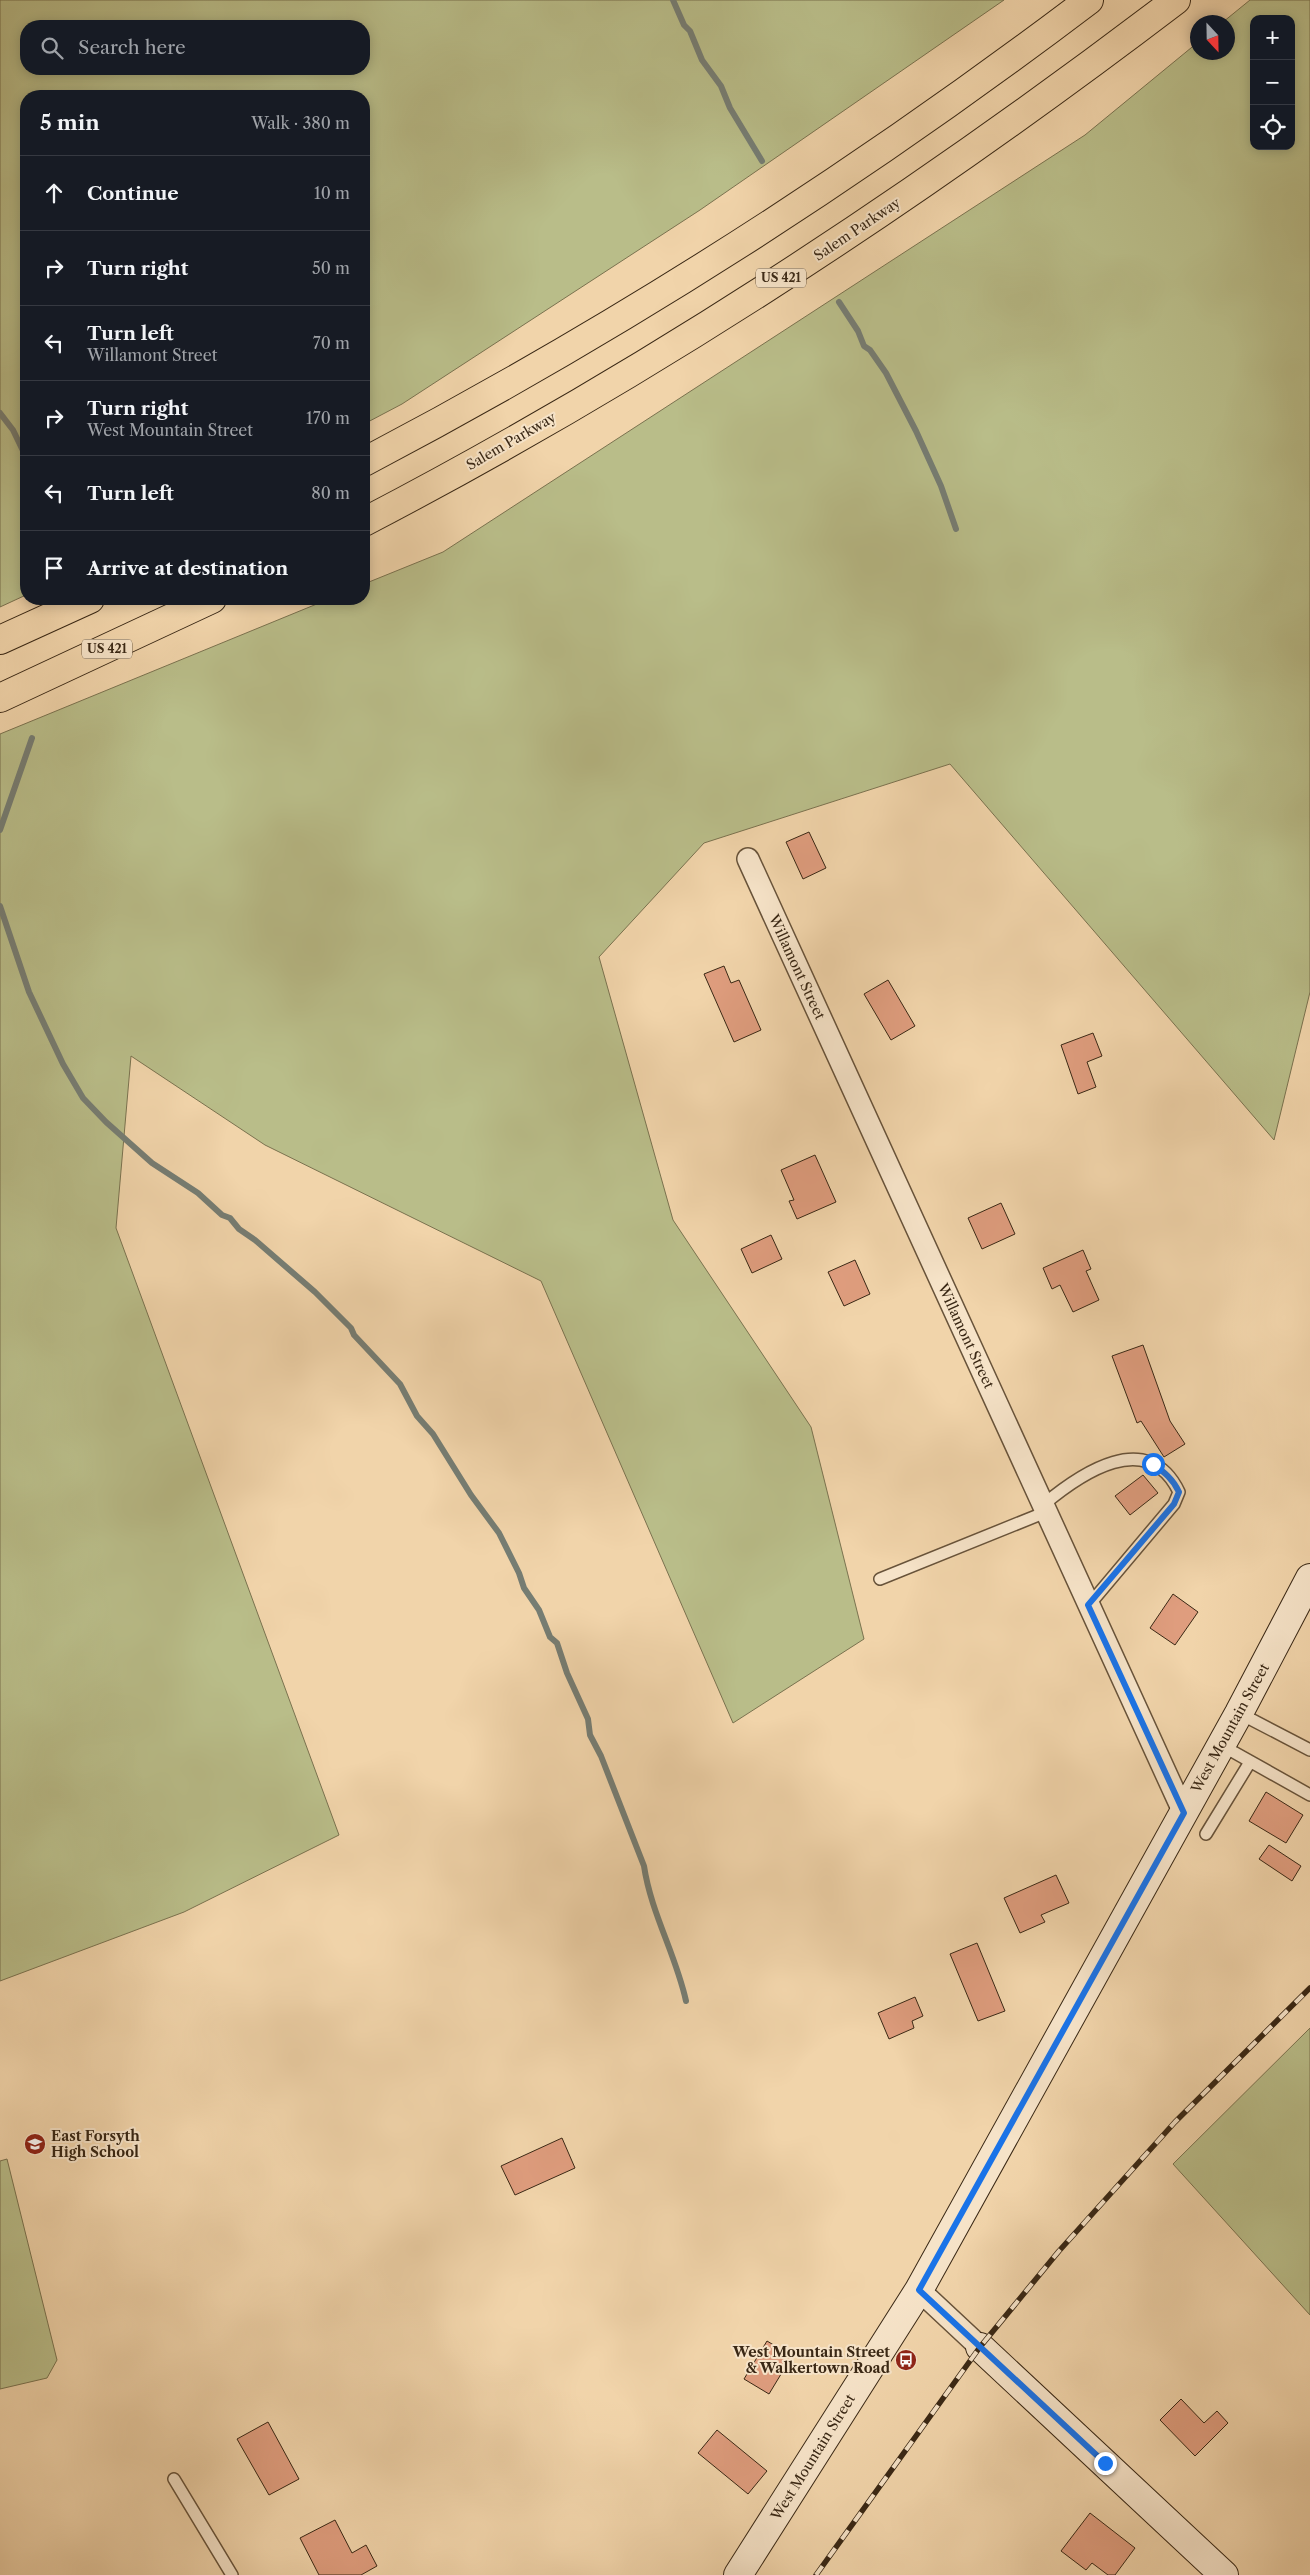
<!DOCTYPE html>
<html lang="en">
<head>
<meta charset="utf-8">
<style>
  :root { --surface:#171b24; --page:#242831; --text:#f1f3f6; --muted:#9ea1a6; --line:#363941 }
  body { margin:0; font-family:"Libre Caslon Text",serif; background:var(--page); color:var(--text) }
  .controls { position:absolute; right:15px; top:15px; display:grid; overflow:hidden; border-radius:10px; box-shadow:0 2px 12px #0003 }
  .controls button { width:45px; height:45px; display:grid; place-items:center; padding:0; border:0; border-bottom:1px solid var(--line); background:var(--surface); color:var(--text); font:25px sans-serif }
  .compass { position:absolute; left:1190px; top:15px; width:45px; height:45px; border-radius:50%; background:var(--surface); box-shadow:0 2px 12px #0003; rotate:158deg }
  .stop { position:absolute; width:15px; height:15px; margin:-11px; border:4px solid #1a73e8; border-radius:50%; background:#fff }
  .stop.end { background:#1a73e8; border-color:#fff; box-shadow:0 1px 5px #0008 }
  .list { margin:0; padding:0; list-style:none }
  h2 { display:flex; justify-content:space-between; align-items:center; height:65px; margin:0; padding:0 20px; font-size:21px }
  h2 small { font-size:16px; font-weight:400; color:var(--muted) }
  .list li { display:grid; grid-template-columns:32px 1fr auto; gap:15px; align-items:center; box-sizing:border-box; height:75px; padding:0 20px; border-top:1px solid var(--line) }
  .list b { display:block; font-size:19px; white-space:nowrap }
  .list p { margin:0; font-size:16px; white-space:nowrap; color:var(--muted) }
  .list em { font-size:16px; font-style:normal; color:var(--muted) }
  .icon { flex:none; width:28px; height:28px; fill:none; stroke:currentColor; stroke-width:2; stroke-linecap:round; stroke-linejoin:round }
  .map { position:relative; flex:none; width:1310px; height:2575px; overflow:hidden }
  .search { position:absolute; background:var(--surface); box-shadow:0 2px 12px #0003; left:20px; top:20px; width:350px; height:55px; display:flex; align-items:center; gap:12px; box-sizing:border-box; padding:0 18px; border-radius:20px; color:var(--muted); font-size:19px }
  .panel { position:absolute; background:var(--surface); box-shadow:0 2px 12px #0003; left:20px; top:90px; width:350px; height:515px; border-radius:20px }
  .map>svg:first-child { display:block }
  .green { fill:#b9bd89; stroke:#7a724f; fill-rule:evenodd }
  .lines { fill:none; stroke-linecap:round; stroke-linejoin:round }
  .stream { stroke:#767d73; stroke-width:6 }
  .building { fill:#df9d7e; stroke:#3a2815 }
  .lane-casing { stroke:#68533a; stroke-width:14 }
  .street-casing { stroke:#68533a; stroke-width:24 }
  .secondary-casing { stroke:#3a2815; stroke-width:30 }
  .highway-casing { stroke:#3a2815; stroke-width:30 }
  .lane { stroke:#f6e3c8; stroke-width:11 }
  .street { stroke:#f6e3c8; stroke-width:21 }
  .secondary { stroke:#f6e3c8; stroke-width:28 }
  .highway { stroke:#f1d4aa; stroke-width:28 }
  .rail-casing { stroke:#3a2815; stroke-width:5.5 }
  .rail { stroke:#f6e3c8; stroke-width:4; stroke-dasharray:11; stroke-linecap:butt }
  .route { stroke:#1a73e8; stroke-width:6 }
  .labels { text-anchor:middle; stroke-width:4; stroke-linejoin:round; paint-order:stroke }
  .shield { fill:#f6e3c8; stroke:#72604b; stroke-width:1 }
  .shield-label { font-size:12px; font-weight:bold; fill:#3a2815 }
  .street-label { font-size:14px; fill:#3a2815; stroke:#f6e3c8 }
  .poi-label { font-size:14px; font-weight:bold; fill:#3a2815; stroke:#f6e3c8; text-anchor:start }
</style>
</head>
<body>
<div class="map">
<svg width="1310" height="2575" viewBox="0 0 1310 2575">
  <rect width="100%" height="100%" fill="#f1d4aa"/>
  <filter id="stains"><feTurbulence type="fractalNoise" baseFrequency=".004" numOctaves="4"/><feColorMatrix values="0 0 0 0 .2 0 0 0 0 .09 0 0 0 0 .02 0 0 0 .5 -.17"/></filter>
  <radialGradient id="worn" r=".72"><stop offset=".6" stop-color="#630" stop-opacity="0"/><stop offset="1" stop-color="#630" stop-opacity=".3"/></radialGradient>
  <path class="green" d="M0,0H1004L700,210L402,404L364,424V96H26V595L0,607ZM364,26V69H26V26Z
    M1250,0H1310V992L1274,1140L950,764L704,843L599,957L673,1220L811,1427L864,1639L733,1723L541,1281L265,1145L131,1056L116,1228L339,1835L184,1912L0,1981V734L329,599H364V584L443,552L1085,135L1197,43L1198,52H1228V22H1223ZM1254,19H1291V146H1254Z
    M1310,2028V2315L1173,2164Z
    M7,2159L57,2360L47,2378L0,2389V2161Z"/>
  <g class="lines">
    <path class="stream" d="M673,0L684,25L690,31L702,60L721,86L730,108L762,161
      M839,302L858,331L864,346L870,350L886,373L916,431L941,486L956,529
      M0,413L13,430L26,457
      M0,830L32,738
      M0,906L29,992L63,1064L83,1098L106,1122L152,1163L198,1193L222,1215L230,1218L239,1229L255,1240L315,1292L351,1328L354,1335L400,1384L417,1416L433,1434L471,1495L499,1533L519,1573L524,1588L539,1610L550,1637L557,1643L567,1673L588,1719L590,1735L601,1756L644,1866C651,1913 676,1955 686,2001"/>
  </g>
  <path class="building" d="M809,832L826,868L803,879L786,842Z
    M724,966L731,983L739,980L761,1030L734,1042L704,974Z
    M888,980L915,1026L891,1040L864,994Z
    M1093,1033L1102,1056L1087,1062L1096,1087L1078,1094L1061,1045Z
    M815,1155L836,1202L797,1219L789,1201L794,1200L781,1170Z
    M1001,1203L1015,1234L982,1249L968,1218Z
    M771,1235L782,1259L752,1273L741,1249Z
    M1083,1250L1091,1269L1086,1271L1099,1300L1073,1312L1060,1285L1052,1289L1043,1268Z
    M855,1260L870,1294L844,1306L828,1272Z
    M1143,1345L1170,1421L1185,1444L1164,1457L1141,1421L1137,1423L1112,1356Z
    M1143,1475L1158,1493L1130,1515L1115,1496Z
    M1173,1594L1198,1612L1175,1645L1150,1628Z
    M1266,1792L1303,1815L1286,1843L1249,1821Z
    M1269,1845L1301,1866L1292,1881L1259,1859Z
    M1056,1875L1069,1903L1041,1915L1045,1922L1020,1933L1004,1898Z
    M977,1943L1005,2011L978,2021L950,1954Z
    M915,1997L923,2016L912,2021L914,2028L889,2039L878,2013Z
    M562,2138L575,2168L515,2195L501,2166Z
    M767,2341L792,2356L769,2394L744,2379Z
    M1181,2399L1204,2423L1217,2411L1228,2423L1195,2456L1160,2420Z
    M268,2422L299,2479L269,2495L237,2439Z
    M717,2430L767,2471L748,2494L698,2453Z
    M1090,2513L1135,2548L1115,2575H1108L1092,2563L1086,2570L1061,2551Z
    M335,2520L352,2553L366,2545L377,2566L361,2575H319L300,2538Z"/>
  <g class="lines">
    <g class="lane-casing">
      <path id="lane" d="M1043,1505C1080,1474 1148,1427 1179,1492L1174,1504L1089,1605
        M880,1579L1046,1512
        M1239,1713L1310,1750
        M1221,1745L1310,1795
        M1206,1834L1250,1762
        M174,2479L232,2575"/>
    </g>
    <g class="street-casing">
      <path id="street" d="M748,859L1184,1813
        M919,2290L980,2347"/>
    </g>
    <g class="secondary-casing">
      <path id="secondary" d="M980,2347L1224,2575
        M738,2575L919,2290L1239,1713L1310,1578"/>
    </g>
    <g class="highway-casing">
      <path id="highway" d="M364,462C617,329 861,173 1089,0
        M364,522C650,373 920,195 1176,0
        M0,640L90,599
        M0,698L212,599"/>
    </g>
    <use href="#lane" class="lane"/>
    <use href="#street" class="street"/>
    <use href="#secondary" class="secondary"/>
    <use href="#highway" class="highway"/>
    <g class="rail-casing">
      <path id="rail" d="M816,2575L980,2347L1059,2251L1175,2122L1310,1988"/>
    </g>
    <use href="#rail" class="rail"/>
  </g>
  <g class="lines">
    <path class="route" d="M1105,2463L919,2290L1184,1813L1088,1605L1174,1504L1179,1492C1173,1479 1164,1472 1153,1464"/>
  </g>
  <defs>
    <g id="school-disc" transform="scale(1.125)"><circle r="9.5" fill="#8f2418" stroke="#f6e3c8"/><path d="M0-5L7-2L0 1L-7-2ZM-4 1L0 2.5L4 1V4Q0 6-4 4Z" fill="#fff"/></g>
    <g id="bus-disc" transform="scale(1.125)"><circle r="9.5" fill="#8f2418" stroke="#f6e3c8"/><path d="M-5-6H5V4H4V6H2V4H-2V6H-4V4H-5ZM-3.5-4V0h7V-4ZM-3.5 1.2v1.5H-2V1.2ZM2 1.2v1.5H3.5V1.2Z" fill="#fff"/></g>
  </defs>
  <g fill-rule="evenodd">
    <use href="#school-disc" x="35" y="2144"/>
    <use href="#bus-disc" x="906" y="2360"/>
  </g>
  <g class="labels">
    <g class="shield">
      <rect x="756" y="268.5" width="50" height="19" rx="4"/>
      <rect x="82" y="639.5" width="50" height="19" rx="4"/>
    </g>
    <g class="shield-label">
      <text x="781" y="282">US 421</text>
      <text x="107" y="653">US 421</text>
    </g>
    <g class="street-label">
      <text transform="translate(857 229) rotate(-34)" y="5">Salem Parkway</text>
      <text transform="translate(511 441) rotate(-30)" y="5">Salem Parkway</text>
      <text transform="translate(797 967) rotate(65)" y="5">Willamont Street</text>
      <text transform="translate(966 1336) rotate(65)" y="5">Willamont Street</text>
      <text transform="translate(1230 1728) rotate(-61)" y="5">West Mountain Street</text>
      <text transform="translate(813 2457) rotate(-58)" y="5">West Mountain Street</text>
    </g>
    <g class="poi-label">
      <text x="51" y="2141">East Forsyth<tspan x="51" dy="16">High School</tspan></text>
      <text x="890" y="2357" text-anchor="end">West Mountain Street<tspan x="890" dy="16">&amp; Walkertown Road</tspan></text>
    </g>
  </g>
  <rect width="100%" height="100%" filter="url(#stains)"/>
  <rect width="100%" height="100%" fill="url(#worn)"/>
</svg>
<div class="controls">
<button>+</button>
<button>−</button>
<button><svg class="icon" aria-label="locate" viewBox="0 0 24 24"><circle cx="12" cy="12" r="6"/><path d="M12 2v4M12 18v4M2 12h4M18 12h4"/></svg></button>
</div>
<svg class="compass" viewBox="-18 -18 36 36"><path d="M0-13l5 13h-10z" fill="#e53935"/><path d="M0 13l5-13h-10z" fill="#9ea1a6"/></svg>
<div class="stop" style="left:1153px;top:1464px"></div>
<div class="stop end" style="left:1105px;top:2463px"></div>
<div class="search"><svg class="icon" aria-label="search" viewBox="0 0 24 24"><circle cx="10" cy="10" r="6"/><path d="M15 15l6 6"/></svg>Search here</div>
<section class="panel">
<h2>5 min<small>Walk · 380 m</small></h2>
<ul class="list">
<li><svg class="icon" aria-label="ahead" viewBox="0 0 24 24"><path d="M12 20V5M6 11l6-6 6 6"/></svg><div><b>Continue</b></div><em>10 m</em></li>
<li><svg class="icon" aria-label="right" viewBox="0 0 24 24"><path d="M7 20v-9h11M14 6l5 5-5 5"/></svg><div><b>Turn right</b></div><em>50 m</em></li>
<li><svg class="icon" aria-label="left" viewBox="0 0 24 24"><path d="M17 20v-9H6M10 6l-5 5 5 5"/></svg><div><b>Turn left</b><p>Willamont Street</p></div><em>70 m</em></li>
<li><svg class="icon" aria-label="right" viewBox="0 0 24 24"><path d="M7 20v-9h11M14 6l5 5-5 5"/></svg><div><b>Turn right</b><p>West Mountain Street</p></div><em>170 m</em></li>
<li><svg class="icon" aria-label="left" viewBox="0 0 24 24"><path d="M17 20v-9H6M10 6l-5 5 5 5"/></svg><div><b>Turn left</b></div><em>80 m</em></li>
<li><svg class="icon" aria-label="arrive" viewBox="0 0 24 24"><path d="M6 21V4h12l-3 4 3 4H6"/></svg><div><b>Arrive at destination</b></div></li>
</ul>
</section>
</div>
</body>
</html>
